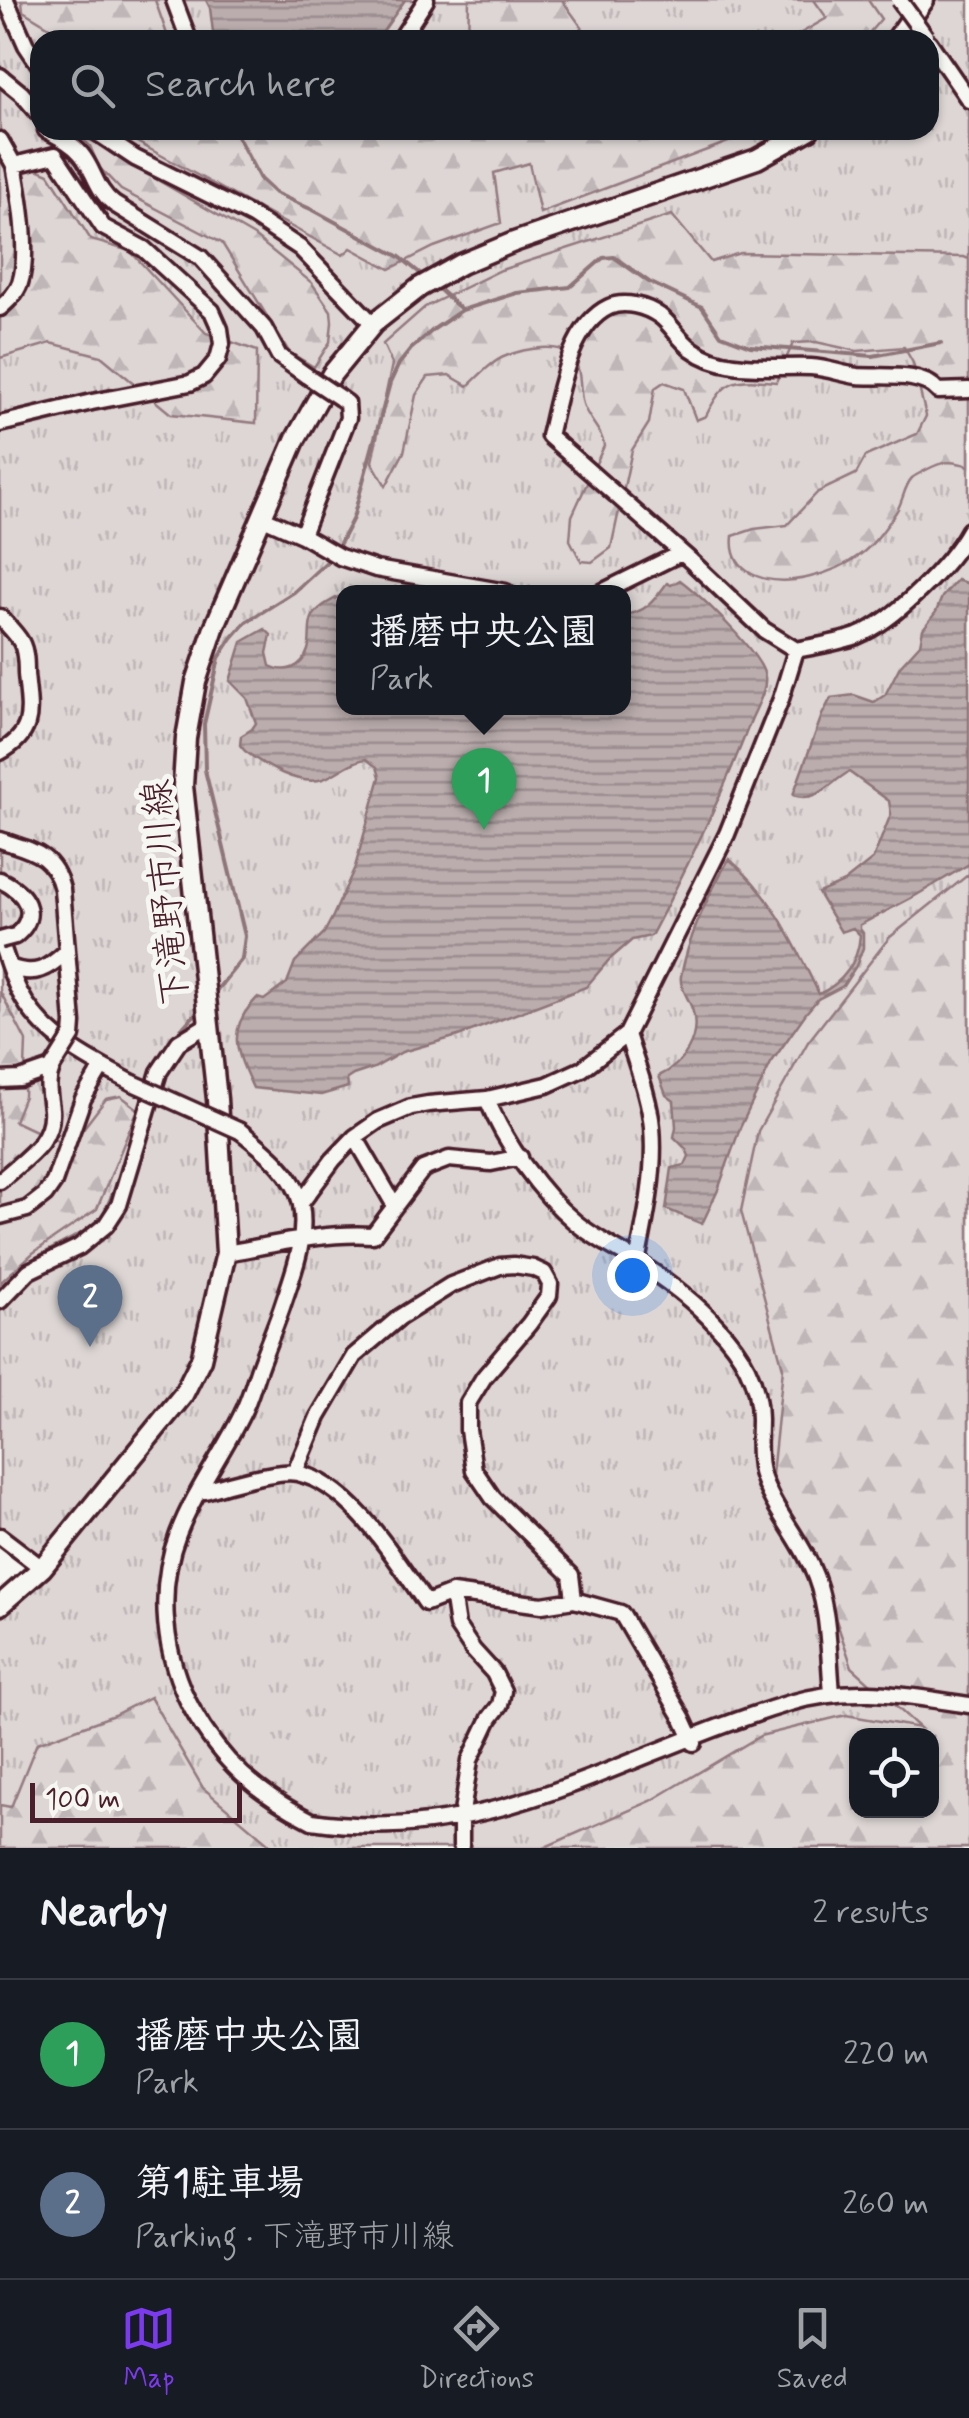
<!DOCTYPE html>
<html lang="en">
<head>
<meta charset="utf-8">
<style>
  :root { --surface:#171b24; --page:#242831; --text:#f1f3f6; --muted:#9ea1a6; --line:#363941; --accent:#7c3aed }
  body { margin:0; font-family:Mynerve,"Klee One",sans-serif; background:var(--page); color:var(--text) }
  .controls { position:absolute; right:30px; bottom:30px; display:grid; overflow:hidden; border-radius:20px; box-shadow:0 2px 8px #0004 }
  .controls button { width:90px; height:90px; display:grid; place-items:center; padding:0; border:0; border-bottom:2px solid var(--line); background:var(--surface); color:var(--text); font:50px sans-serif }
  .scale { position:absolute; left:30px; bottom:25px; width:212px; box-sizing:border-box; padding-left:10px; border:5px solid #4a1f2b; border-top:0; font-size:28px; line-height:35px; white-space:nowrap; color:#4a1f2b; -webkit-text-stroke:8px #f6f6f2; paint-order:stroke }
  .you { position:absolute; left:632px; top:1275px; width:35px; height:35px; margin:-25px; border:8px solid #fff; border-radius:50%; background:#1a73e8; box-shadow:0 0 0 15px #1a73e833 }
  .badge { display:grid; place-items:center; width:65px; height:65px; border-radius:50%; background:var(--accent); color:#fff; font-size:32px; font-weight:700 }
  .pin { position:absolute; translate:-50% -82px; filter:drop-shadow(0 2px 5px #0008) }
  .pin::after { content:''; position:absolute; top:52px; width:35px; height:30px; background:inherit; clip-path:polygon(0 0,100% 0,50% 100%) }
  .popup { position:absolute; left:336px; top:585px; width:295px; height:130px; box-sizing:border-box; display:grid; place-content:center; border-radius:20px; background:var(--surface); filter:drop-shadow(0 2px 8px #0005); font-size:32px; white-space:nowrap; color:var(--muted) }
  .popup b { font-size:38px; color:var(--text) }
  .popup::after { content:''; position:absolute; left:50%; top:100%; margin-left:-20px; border:20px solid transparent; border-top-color:var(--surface) }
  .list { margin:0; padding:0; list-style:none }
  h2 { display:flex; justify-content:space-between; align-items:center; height:130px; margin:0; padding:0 40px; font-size:42px }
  h2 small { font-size:32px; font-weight:400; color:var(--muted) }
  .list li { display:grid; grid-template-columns:65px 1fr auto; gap:30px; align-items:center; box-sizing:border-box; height:150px; padding:0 40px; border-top:2px solid var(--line) }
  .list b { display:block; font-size:38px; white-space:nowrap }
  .list p { margin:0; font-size:32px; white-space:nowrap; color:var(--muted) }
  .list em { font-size:32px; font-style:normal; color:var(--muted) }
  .icon { flex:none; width:55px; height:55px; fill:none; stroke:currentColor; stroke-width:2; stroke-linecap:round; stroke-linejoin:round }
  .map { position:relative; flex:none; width:969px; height:1848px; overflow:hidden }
  .search { position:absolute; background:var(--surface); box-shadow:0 2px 8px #0004; left:30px; right:30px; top:30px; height:110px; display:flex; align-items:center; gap:25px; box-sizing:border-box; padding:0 35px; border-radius:30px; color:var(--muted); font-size:38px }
  .sheet { height:430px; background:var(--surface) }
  nav { display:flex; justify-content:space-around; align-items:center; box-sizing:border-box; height:140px; border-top:2px solid var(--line); background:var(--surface); font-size:28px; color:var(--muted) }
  nav a { display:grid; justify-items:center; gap:5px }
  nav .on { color:var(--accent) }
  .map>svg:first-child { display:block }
  .grass { fill:url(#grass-tufts); stroke:#947a80; stroke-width:2.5; fill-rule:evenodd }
  .forest { fill:url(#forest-firs); stroke:#947a80; stroke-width:2.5; fill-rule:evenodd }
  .water { fill:url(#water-rules); stroke:#8e747a; stroke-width:2.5 }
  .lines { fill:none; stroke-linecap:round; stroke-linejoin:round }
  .stream { stroke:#8e747a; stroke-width:4 }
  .minor-casing { stroke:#4a1f2b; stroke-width:21 }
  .major-casing { stroke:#4a1f2b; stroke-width:25 }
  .minor { stroke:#f6f6f2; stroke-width:14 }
  .major { stroke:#f6f6f2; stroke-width:18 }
  .minor-bridge-casing { stroke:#4a1f2b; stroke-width:21; stroke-linecap:butt }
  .minor-bridge { stroke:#f6f6f2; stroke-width:14 }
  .labels { text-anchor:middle; stroke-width:10; stroke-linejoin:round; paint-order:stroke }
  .street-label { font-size:38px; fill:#4a1f2b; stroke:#f6f6f2 }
</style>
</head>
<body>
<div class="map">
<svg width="969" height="1848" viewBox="0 0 969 1848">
  <defs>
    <pattern id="grass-tufts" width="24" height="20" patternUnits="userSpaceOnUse" patternTransform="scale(2.5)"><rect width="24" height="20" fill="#ddd6d5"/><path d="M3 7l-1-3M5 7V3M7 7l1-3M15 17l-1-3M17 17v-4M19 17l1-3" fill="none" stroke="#bfb7b7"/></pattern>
    <pattern id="forest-firs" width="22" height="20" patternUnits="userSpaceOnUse" patternTransform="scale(2.5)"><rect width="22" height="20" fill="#ddd6d5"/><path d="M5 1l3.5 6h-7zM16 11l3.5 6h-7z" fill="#bfb7b7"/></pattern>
    <pattern id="water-rules" width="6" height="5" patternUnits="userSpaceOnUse" patternTransform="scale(2.5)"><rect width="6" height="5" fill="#bbadae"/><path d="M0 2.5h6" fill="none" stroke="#9a8c8e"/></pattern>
  </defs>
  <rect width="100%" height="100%" fill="#f6f6f2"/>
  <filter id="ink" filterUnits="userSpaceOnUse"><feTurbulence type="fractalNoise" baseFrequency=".01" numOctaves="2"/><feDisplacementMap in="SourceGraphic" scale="20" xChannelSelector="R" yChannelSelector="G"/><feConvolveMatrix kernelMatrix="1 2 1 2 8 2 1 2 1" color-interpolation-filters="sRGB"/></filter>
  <g filter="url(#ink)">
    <path class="grass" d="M0,0H969V1848H0V1619L49,1575L40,1563L0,1530ZM40,40H929V130H40ZM344,592H624V708H344ZM856,1736H932V1810H856Z"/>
    <path class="forest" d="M22,0H155L169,40H58L51,28L23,11Z
      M469,0H562L591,40H468Z
      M814,0H868L881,19L863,40H789L827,18Z
      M74,130H85L111,153L254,236L312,283L331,311L332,322L330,342L314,367L289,352L222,243L121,190L99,167L90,146Z
      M115,130H760L540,213L529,163L494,173L501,223L434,247L390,269L351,248L343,255Z
      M0,153L49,174L91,240L130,251L206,333L257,351L256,423L171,414L101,356L51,343L0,358Z
      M672,215L711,262L740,253L964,257L969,259V466C951,460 943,461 926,470C924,471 914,476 912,478C904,486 903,502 896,512C887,526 874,544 861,554C835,574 783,590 752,574C737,566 731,553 733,536L754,529L787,525L818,492L856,474L866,456L917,434L926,416L913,363L904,347L857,351L816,342L793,343L776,382C736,378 725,377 706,416L696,420L684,389L664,382L655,388L649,423L632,450L611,548L592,562L581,561L570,540L572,516L604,446C603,431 588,420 583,404C579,390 582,370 573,358C561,341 523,349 506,356C492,361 479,376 468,386L449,375L428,377L416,395L404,452L386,486L372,462L392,364L383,344L425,307L501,270Z
      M969,874V1848H543L651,1801L760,1736L846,1715L920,1728L852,1667L818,1567L824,1605L772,1475L783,1368L741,1211L758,1131L808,1042L889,938ZM856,1736H932V1810H856Z
      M0,991L26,1041L24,1096L14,1121L69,1147L106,1099L121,1096L138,1109L97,1209L33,1253L0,1283Z
      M150,1697L203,1788L274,1848H0V1805L11,1807L37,1743L114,1715Z"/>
    <path class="water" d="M206,0H405L377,40H214L210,8Z
      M680,580C700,595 762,654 765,677C767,690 756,708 751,720C723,794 688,866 651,936L632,940L609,960L586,987L458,1036L402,1052L374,1068L353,1075L347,1079L348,1087L321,1095L253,1088C237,1053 225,1030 257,998L264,1000L287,983L295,962L324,933L333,916L355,867L380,777L377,767L366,759C350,761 339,773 323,779C300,787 263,765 245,751L240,745L241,736L252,729L256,723L247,698L230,681L242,642L265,629L271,635L267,653L270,666C286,674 302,668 308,650C311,640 308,627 312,618C318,606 333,600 344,594V708H624V615C647,612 654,600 667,583L671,585Z
      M957,580L969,584V864L915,896L860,925V929L863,933V948L856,966L843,986L818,999L806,1013L771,1063L740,1128L718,1190L702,1224L666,1209L672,1168L685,1165L689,1156L686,1149L674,1137L676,1127L674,1101L666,1095L659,1076C683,1065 700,1039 693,1012C690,999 679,988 681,976C689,935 708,895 729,859C773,895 795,945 819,994C843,983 858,962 860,935L853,928L841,932L818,893L844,882L873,859L891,814L889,801L849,772C830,782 818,804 793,795L822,715L831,698L854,695L874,702L885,695L900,666L920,644L923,629L936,612L942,597Z"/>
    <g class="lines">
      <path class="stream" d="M234,130L260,179L275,193L315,211L400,257L426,278
        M433,284L462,310
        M337,549L353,518L390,383L399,364L411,349L434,329L462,310L517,293L570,287L603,258L614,257L649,282L702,307L721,335L750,346L873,356L941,343
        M211,997L242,959L245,936L205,770L204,724L219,658L232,638L246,622L294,592L332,557
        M148,1085C158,1053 178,1032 201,1008
        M0,1287L34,1259L81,1234L101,1220L119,1180L145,1094"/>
      <g class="minor-casing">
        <path id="minor" d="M6,0L26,45L40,66
          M174,0L189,40
          M400,40L426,0
          M929,42L969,100
          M0,76L22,94L40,115
          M46,130C59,137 72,143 81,154C95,171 95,189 114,204L201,258L264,328L279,356L307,376
          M93,130L135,158L252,216L300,248L373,324
          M0,140L14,165
          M0,308C8,301 16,294 20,283C30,253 20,196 14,165L55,155L103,227L144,249L212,311L220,329L222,344L218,359L204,376L190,383L92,402L0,424
          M969,390L938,391C922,371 881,378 857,376C842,374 827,368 811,367C786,366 760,369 734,365C719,363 704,358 692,349C679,340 672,325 660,316C646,306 624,300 609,307C568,326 559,397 549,436L691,561L764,630L796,650C816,646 837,643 857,636C894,621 950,565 969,530
          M261,517L302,535L340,557L376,569L506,592
          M302,535L348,418L347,403L340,398
          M602,592L681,553
          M0,617C7,625 16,633 21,642C26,651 26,664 26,674C29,710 37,732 0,752
          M0,840C32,851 53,853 62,889L73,1023L72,1036
          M0,880C25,892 42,914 15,936
          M0,940C6,957 11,975 19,991C41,1036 90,1061 133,1083
          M10,967C34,977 48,969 66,952
          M627,1034C636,1064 649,1095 652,1127C656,1171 646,1218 637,1262
          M0,1080L20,1079L52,1068
          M487,1099C504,1142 540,1193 575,1222C593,1237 613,1247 633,1259C662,1277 693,1300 716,1325C742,1352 759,1381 759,1419C759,1436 757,1456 761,1472C771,1507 797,1534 811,1566C830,1606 828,1650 832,1693
          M240,1131C263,1149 296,1174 301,1205C307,1238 294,1271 284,1301C277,1323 268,1343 260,1365C254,1381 250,1399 242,1414C222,1455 194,1492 178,1534C156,1590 164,1658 192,1709C221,1762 258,1794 312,1821C490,1848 628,1751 790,1703C852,1684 907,1696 969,1705
          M355,1137L395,1206
          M0,1181C22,1160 54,1143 51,1109C49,1093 46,1083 52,1068
          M301,1203L333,1160L355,1137L378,1121L411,1107L428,1104L487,1099L547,1085L582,1069L627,1034L727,834L781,699L796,650
          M0,1216L27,1209L45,1195L54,1182L83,1099L102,1067
          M226,1253C276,1244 323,1232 373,1235L423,1169L449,1159L491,1163L520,1157
          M0,1301L29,1271L79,1247L106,1225L119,1205L159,1072L179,1042L209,1024
          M295,1472L318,1417L354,1356L400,1317L451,1285L500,1266L514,1265L533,1268L544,1273L550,1284L549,1296L529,1324L484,1377L468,1403V1430L474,1470L493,1498L571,1575L574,1600
          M199,1490L205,1491C224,1485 279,1469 297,1473C351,1484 396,1560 426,1603L452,1593L542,1605L574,1600L621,1613L682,1717L694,1743
          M0,1536L42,1568
          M452,1593L457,1626L473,1650L494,1673L503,1691L500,1705L490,1718L470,1760L461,1819V1846"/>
      </g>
      <g class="major-casing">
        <path id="major" d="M896,40L924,0
          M0,1605L42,1568L183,1395L201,1359L226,1253L217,1099L183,786L186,738L196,682L214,628L295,440L332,374L373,324L420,287L461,264L514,242L757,159L809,130"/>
      </g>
      <use href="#minor" class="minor"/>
      <use href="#major" class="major"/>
      <g class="minor-bridge-casing">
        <path id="minor-bridge" d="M899,0L926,37
          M307,376L340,398
          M0,940L15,936
          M52,1068L72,1036
          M133,1083L240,1131"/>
      </g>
      <use href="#minor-bridge" class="minor-bridge"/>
    </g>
  </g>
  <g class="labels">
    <g class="street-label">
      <text transform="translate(165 893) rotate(-95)" y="13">下滝野市川線</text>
    </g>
  </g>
</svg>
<div class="controls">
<button><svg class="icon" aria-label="locate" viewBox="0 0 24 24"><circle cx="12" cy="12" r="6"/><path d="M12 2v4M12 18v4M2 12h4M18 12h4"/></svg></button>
</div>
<div class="scale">100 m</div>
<div class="you"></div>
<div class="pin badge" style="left:484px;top:830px;background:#2e9e5b">1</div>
<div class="popup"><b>播磨中央公園</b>Park</div>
<div class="pin badge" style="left:90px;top:1347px;background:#5c6f8a">2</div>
<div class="search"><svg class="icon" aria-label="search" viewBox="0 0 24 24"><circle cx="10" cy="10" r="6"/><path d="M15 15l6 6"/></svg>Search here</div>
</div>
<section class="sheet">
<h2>Nearby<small>2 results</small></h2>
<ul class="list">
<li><span class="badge" style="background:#2e9e5b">1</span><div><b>播磨中央公園</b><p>Park</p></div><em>220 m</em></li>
<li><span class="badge" style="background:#5c6f8a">2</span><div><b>第1駐車場</b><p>Parking · 下滝野市川線</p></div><em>260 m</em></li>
</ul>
</section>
<nav>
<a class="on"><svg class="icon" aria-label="map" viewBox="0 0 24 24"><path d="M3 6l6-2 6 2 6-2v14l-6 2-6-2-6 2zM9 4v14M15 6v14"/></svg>Map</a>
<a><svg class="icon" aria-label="directions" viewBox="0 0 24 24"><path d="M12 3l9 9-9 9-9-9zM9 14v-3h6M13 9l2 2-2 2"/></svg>Directions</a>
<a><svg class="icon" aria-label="saved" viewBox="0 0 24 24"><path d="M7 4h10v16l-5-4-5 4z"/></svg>Saved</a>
</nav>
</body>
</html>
